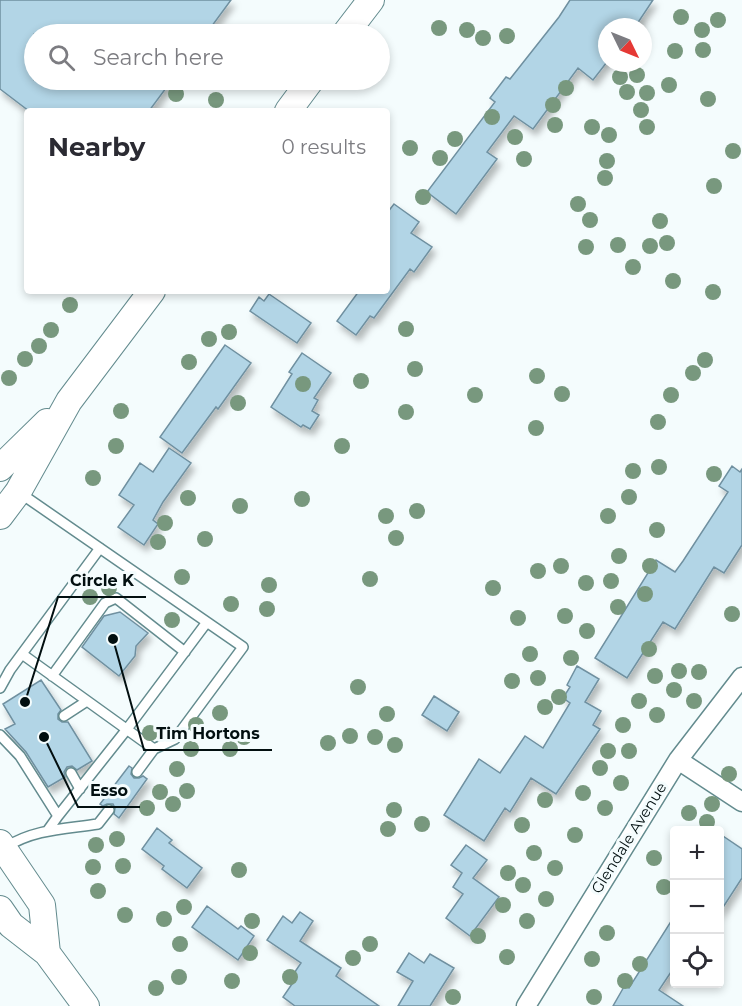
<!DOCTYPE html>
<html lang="en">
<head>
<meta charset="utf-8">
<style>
  :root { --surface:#fff; --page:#f2f2f3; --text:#2b2b33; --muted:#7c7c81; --line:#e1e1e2 }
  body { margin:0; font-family:Montserrat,sans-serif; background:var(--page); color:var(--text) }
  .controls { position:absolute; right:18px; bottom:18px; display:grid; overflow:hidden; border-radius:6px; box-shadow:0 3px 9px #0003 }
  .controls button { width:54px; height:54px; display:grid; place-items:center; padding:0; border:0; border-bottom:2px solid var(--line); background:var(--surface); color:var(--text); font:30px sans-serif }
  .compass { position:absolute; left:598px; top:18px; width:54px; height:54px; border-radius:50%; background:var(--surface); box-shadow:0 3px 9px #0003; rotate:133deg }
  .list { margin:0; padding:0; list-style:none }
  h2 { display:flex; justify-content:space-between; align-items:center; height:78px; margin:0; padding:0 24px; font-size:26px }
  h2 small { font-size:20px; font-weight:400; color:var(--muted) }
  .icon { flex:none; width:33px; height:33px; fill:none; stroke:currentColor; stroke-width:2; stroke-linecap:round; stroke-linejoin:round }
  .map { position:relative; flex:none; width:742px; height:1006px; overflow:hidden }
  .search { position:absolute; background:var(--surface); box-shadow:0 3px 9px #0003; left:24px; top:24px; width:366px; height:66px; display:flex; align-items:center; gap:15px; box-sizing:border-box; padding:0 21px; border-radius:33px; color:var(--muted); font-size:22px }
  .panel { position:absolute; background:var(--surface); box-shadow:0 3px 9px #0003; left:24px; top:108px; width:366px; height:186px; border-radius:6px }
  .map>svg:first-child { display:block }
  .building { fill:#b2d5e6; stroke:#6f90a0; stroke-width:1.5; filter:url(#shadow) }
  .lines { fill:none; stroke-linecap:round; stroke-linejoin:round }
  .lane-casing { stroke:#638b8e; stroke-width:12 }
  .street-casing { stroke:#638b8e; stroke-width:21 }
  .secondary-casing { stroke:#638b8e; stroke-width:28 }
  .lane { stroke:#fff; stroke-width:9 }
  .street { stroke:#fff; stroke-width:18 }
  .secondary { stroke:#fff; stroke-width:26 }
  .tree { fill:#78987e }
  .labels { text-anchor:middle; stroke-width:6; stroke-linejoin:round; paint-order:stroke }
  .street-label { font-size:15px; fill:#020f10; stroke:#f4fcfd }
  .leader { fill:none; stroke:#020f10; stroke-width:2 }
  .callout-dot { fill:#020f10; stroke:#f4fcfd; stroke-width:2 }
  .callout-label { font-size:16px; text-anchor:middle; font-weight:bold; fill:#020f10; stroke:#f4fcfd; stroke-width:6; stroke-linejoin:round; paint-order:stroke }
</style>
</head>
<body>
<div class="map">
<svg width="742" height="1006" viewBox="0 0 742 1006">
  <defs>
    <filter id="shadow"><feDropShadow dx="3.5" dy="6" stdDeviation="3" flood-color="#0004"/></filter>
  </defs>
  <rect width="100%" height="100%" fill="#f4fcfd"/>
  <path class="building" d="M0,0H231L206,34H34V80H172L149,111H29L0,89Z
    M570,0H653L635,27H607V62L593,80L578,68L533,129L514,116L487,152L497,159L456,214L427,192L495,102L490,98L506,77L510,79L559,17Z
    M394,204L419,222L411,233L432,247L414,272L410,269L374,318L370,316L356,335L337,321L359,291H387V213Z
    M269,294L311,323L297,343L250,311L259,297L264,301Z
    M225,345L251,363L218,409L216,407L182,453L160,437Z
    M302,353L331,373L314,398L318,400L312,411L319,415L310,429L303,425L301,427L271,407L292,374L289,372Z
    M169,448L191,463L163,502L153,520L158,524L144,545L118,527L134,505L119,495L140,463L153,472Z
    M732,466L740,472L742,469V545L724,573L714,567L675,629L663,622L627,678L595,658L656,560L675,572L683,561L728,492L719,486Z
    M120,612L148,633L136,646L135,656L119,676L82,647L104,616Z
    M577,666L599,679L585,702L601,711L593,725L600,729L556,794L531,778L510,812L505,808L484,841L444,815L479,759L500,773L525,736L543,748L570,703L563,698L570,687L567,685Z
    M41,680L61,710L58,714V719L62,722H68L92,761L77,770L72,766L67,767L64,772L65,777L48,787L26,752L5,729L15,724L3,704Z
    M434,696L459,712L447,731L422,715Z
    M129,766L132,768L131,774L134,778H139L143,776L147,779L119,818L114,814L115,808L113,804H107L103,806L100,804Z
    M157,828L172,840L169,843L202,868L187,888L162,869L164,866L142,849Z
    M720,834L742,849V878L720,912Z
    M466,845L487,860L473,878L499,897L470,936L446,918L463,894L453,887L462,873L451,865Z
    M207,906L238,929L241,926L254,936L238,960L192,927Z
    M300,912L313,921L300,941L341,968L336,976L379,1006H295L283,997L292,984L288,982L301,963L267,940L283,916L292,923Z
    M675,915V966L659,990L683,1006H613L625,985L629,988Z
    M409,953L424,963L430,954L454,968L430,1006H398L413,981L397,972Z"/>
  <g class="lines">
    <g class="lane-casing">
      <path id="lane" d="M20,493L243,647L175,739L154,749L137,772
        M22,654L154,749
        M52,676L105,603L116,598L185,652
        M0,688L10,670L100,548
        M64,716L87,701
        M0,735L20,756L58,816L48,830
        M71,773L80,789
        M58,816L127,729L207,622
        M6,847C34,829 66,829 98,824L109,810"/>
    </g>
    <g class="street-casing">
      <path id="street" d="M678,760L742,802
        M526,1006L678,760L742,677"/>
    </g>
    <g class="secondary-casing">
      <path id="secondary" d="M345,34L371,0
        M288,111L311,80
        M0,468L47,422
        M0,516L18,492L69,401L152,291
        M0,843L42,905L47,953
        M0,909L11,925L47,953L86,1006"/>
    </g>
    <use href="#lane" class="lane"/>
    <use href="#street" class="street"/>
    <use href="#secondary" class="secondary"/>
  </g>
  <g class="tree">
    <circle cx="681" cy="17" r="8"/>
    <circle cx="718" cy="20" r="8"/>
    <circle cx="439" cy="28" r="8"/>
    <circle cx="467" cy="30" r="8"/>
    <circle cx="702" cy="30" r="8"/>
    <circle cx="507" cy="36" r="8"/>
    <circle cx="483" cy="38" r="8"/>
    <circle cx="703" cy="50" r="8"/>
    <circle cx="675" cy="51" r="8"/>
    <circle cx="637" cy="75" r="8"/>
    <circle cx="620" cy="77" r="8"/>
    <circle cx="669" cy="85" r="8"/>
    <circle cx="566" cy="88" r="8"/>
    <circle cx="627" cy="92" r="8"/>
    <circle cx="647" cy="93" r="8"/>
    <circle cx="176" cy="94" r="8"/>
    <circle cx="708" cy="99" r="8"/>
    <circle cx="216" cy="100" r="8"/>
    <circle cx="553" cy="105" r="8"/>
    <circle cx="641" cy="110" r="8"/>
    <circle cx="492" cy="117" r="8"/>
    <circle cx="555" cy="125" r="8"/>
    <circle cx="592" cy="127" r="8"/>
    <circle cx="647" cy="127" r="8"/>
    <circle cx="609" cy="135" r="8"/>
    <circle cx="515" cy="137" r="8"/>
    <circle cx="455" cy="139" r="8"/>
    <circle cx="410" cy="148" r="8"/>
    <circle cx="733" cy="151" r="8"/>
    <circle cx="440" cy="158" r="8"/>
    <circle cx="524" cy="159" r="8"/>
    <circle cx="607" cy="161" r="8"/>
    <circle cx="605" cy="178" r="8"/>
    <circle cx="714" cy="186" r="8"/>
    <circle cx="423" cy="197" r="8"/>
    <circle cx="578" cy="204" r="8"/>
    <circle cx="590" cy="220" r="8"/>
    <circle cx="660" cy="221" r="8"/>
    <circle cx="667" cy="243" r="8"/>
    <circle cx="618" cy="245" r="8"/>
    <circle cx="650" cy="246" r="8"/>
    <circle cx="586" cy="247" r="8"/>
    <circle cx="633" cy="267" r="8"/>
    <circle cx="673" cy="281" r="8"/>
    <circle cx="713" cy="292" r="8"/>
    <circle cx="70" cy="305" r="8"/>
    <circle cx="406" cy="329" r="8"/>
    <circle cx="51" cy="330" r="8"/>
    <circle cx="229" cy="332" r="8"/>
    <circle cx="209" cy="339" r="8"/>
    <circle cx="39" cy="346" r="8"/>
    <circle cx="25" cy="359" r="8"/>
    <circle cx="705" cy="360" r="8"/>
    <circle cx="189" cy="362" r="8"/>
    <circle cx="415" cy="369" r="8"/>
    <circle cx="693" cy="373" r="8"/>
    <circle cx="537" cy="376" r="8"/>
    <circle cx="9" cy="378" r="8"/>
    <circle cx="361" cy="381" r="8"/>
    <circle cx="303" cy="384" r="8"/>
    <circle cx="562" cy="394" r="8"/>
    <circle cx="475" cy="395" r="8"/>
    <circle cx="671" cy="395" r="8"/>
    <circle cx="238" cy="403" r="8"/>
    <circle cx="121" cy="411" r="8"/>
    <circle cx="406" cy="412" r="8"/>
    <circle cx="658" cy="422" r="8"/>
    <circle cx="536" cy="428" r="8"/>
    <circle cx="116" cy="446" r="8"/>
    <circle cx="342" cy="446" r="8"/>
    <circle cx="659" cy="467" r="8"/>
    <circle cx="633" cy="471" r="8"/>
    <circle cx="714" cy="474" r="8"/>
    <circle cx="93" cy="478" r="8"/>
    <circle cx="629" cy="497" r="8"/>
    <circle cx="188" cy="498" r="8"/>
    <circle cx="302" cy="499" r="8"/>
    <circle cx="240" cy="506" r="8"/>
    <circle cx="417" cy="511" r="8"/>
    <circle cx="386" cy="516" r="8"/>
    <circle cx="608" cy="516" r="8"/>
    <circle cx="165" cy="523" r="8"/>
    <circle cx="657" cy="530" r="8"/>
    <circle cx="396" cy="538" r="8"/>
    <circle cx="205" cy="539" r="8"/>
    <circle cx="158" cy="542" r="8"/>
    <circle cx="619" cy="556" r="8"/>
    <circle cx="561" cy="566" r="8"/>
    <circle cx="650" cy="566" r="8"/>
    <circle cx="538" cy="571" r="8"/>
    <circle cx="182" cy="577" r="8"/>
    <circle cx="370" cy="579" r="8"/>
    <circle cx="611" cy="581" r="8"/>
    <circle cx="586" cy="583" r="8"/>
    <circle cx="269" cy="585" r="8"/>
    <circle cx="109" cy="588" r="8"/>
    <circle cx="493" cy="588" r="8"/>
    <circle cx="645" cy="594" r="8"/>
    <circle cx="90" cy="597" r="8"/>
    <circle cx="231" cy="604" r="8"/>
    <circle cx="618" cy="607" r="8"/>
    <circle cx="267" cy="609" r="8"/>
    <circle cx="732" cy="614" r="8"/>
    <circle cx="565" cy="616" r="8"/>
    <circle cx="518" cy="618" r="8"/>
    <circle cx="172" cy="620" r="8"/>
    <circle cx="587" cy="631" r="8"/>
    <circle cx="649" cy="649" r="8"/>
    <circle cx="530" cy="654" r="8"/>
    <circle cx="571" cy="658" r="8"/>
    <circle cx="679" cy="671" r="8"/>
    <circle cx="699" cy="672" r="8"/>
    <circle cx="655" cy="676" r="8"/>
    <circle cx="538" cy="678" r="8"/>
    <circle cx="512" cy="681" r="8"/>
    <circle cx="358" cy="687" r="8"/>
    <circle cx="674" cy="690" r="8"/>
    <circle cx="559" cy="697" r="8"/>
    <circle cx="639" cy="701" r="8"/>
    <circle cx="694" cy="701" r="8"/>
    <circle cx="545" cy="707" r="8"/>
    <circle cx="220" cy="713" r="8"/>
    <circle cx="387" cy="714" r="8"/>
    <circle cx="657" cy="715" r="8"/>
    <circle cx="196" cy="725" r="8"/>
    <circle cx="623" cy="725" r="8"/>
    <circle cx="150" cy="733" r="8"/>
    <circle cx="350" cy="736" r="8"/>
    <circle cx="244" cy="737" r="8"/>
    <circle cx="375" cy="737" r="8"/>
    <circle cx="328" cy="743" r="8"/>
    <circle cx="395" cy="745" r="8"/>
    <circle cx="191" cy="749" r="8"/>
    <circle cx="230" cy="749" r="8"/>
    <circle cx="608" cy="751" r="8"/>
    <circle cx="629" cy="751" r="8"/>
    <circle cx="600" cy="768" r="8"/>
    <circle cx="177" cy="769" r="8"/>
    <circle cx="729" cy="774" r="8"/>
    <circle cx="621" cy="783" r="8"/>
    <circle cx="187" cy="791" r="8"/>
    <circle cx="160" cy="792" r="8"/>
    <circle cx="583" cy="793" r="8"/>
    <circle cx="545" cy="800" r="8"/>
    <circle cx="173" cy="804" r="8"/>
    <circle cx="712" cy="804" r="8"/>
    <circle cx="147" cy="808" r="8"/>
    <circle cx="605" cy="808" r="8"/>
    <circle cx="394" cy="810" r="8"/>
    <circle cx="689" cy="813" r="8"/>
    <circle cx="707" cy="822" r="8"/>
    <circle cx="422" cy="824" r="8"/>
    <circle cx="522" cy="825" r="8"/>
    <circle cx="388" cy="829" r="8"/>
    <circle cx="575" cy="835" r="8"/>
    <circle cx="117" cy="839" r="8"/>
    <circle cx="96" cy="845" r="8"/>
    <circle cx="534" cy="853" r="8"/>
    <circle cx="654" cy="858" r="8"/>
    <circle cx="123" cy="866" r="8"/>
    <circle cx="93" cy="867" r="8"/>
    <circle cx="555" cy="868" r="8"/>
    <circle cx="239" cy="870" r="8"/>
    <circle cx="508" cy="873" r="8"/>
    <circle cx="523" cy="885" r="8"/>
    <circle cx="664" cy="887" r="8"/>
    <circle cx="98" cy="891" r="8"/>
    <circle cx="546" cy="899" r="8"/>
    <circle cx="503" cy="905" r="8"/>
    <circle cx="184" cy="907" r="8"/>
    <circle cx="125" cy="915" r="8"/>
    <circle cx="164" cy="919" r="8"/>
    <circle cx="252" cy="921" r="8"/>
    <circle cx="527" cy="921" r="8"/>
    <circle cx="607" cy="933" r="8"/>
    <circle cx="478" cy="936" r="8"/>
    <circle cx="180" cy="944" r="8"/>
    <circle cx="370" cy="944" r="8"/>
    <circle cx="250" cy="953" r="8"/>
    <circle cx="507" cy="957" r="8"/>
    <circle cx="353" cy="958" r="8"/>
    <circle cx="592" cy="959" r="8"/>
    <circle cx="640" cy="964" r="8"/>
    <circle cx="179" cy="977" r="8"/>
    <circle cx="290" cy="977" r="8"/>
    <circle cx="232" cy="981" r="8"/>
    <circle cx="625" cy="981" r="8"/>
    <circle cx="156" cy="988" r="8"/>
    <circle cx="453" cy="997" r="8"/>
    <circle cx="594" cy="997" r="8"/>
  </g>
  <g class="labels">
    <g class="street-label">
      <text transform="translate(629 838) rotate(-58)" y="5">Glendale Avenue</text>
    </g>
  </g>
  <path class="leader" d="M25 702L58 597H146M113 639L144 750H272M44 737L78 807H140"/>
  <g class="callout-dot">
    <circle cx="25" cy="702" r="6"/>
    <circle cx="113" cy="639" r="6"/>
    <circle cx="44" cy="737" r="6"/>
  </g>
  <g class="callout-label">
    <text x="102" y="586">Circle K</text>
    <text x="208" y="739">Tim Hortons</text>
    <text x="109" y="796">Esso</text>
  </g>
</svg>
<div class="controls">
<button>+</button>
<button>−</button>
<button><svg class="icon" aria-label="locate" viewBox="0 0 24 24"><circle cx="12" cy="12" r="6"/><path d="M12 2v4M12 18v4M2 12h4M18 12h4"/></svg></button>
</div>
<svg class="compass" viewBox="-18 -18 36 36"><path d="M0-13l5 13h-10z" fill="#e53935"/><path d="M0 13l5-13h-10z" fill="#7c7c81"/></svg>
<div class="search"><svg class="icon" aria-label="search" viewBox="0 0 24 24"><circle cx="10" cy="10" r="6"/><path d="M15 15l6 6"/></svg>Search here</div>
<section class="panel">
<h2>Nearby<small>0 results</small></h2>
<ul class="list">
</ul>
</section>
</div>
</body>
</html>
